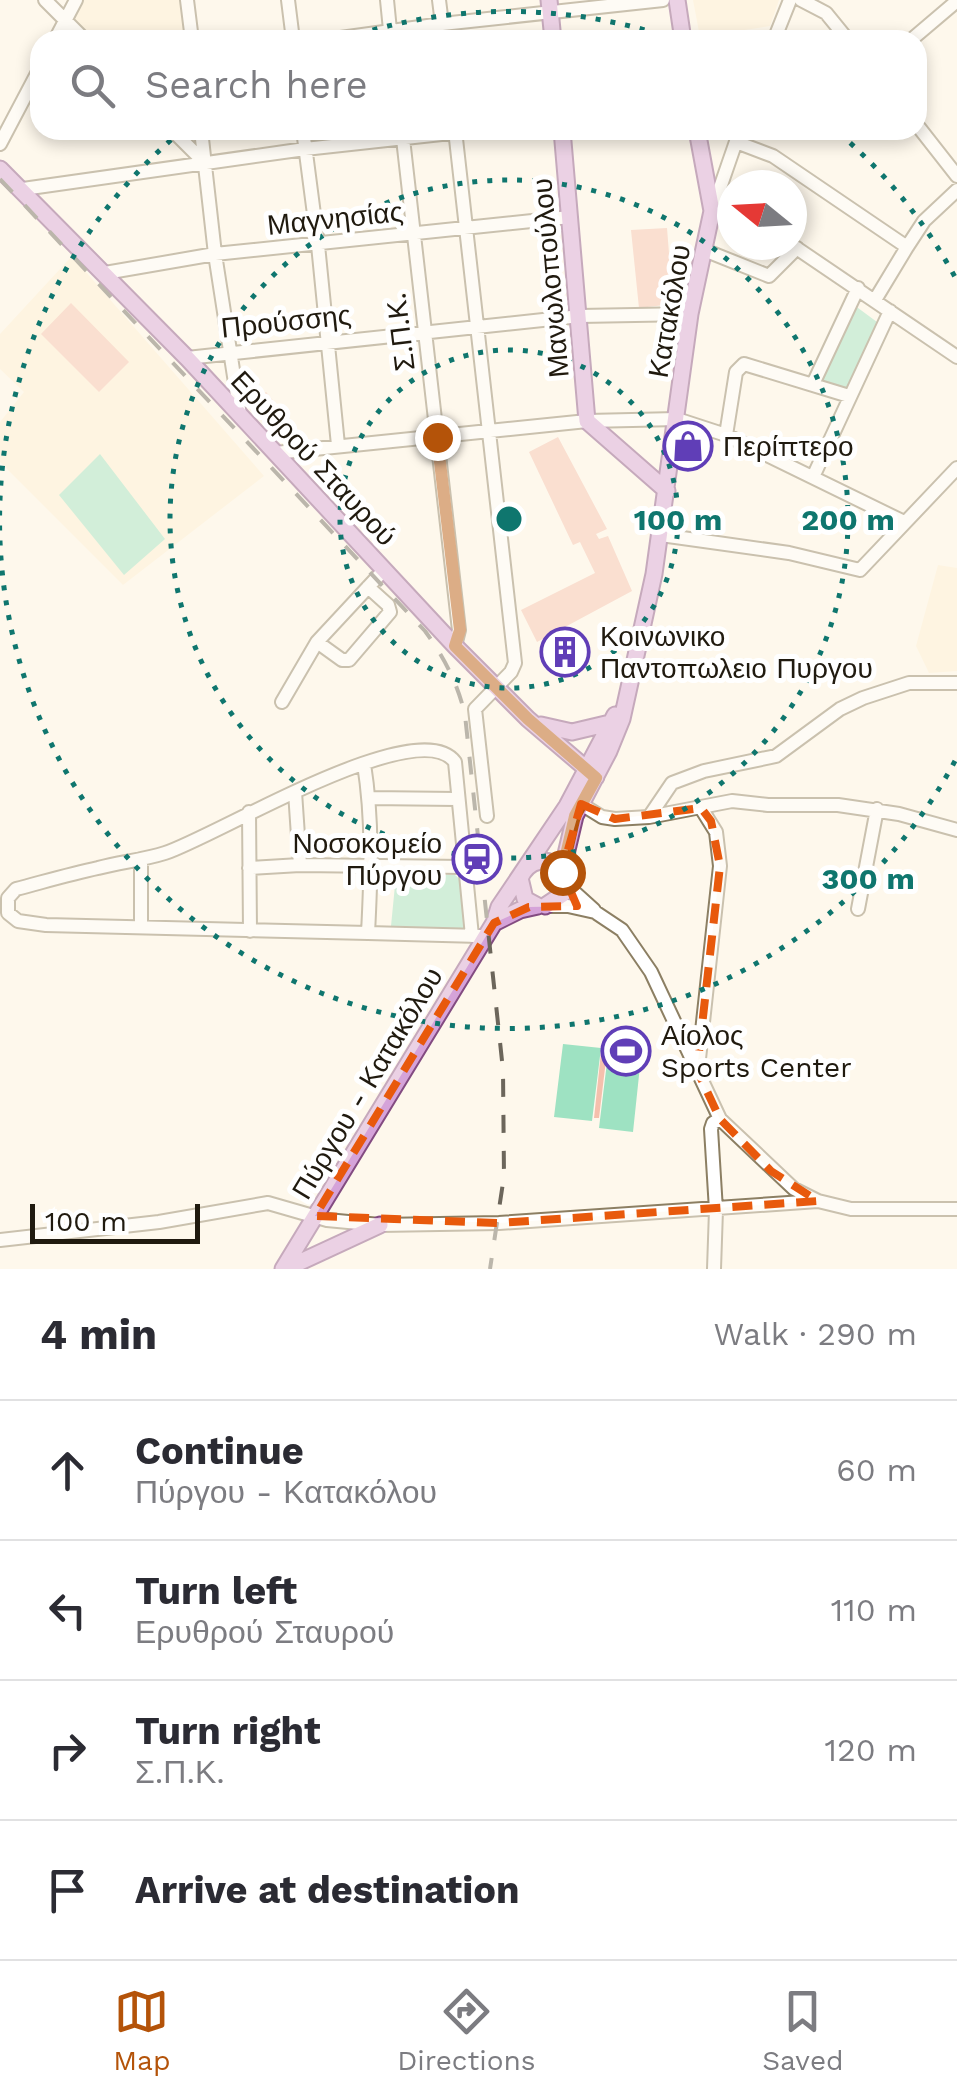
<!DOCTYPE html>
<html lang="en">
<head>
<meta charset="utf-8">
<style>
  :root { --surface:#fff; --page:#f7f7f7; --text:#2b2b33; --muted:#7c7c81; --line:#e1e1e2; --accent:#b45309 }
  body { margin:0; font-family:"Work Sans",sans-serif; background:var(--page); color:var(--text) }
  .compass { position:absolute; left:717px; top:170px; width:90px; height:90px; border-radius:50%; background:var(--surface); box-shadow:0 5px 15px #0003; rotate:288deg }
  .scale { position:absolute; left:30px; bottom:25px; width:170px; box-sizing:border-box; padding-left:10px; border:5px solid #201a0f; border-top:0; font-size:28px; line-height:35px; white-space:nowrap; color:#201a0f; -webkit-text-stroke:8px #fff; paint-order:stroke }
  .stop { position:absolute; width:30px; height:30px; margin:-22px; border:8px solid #b45309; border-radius:50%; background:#fff }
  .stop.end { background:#b45309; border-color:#fff; box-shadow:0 2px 10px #0008 }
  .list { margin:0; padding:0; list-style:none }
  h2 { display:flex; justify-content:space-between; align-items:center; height:130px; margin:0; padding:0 40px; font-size:42px }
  h2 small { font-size:32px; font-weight:400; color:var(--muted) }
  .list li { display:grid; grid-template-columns:65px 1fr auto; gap:30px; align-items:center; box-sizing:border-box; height:140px; padding:0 40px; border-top:2px solid var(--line) }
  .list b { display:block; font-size:38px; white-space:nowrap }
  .list p { margin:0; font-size:32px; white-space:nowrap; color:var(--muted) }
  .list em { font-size:32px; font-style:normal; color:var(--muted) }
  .icon { flex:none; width:55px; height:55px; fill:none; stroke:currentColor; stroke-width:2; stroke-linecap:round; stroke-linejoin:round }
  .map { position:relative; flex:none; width:957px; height:1269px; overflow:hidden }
  .search { position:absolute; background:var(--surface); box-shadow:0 5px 15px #0003; left:30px; right:30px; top:30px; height:110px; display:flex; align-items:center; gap:25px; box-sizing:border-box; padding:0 35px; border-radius:30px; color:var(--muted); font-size:38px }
  .sheet { height:690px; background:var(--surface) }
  nav { display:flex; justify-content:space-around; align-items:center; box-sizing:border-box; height:140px; border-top:2px solid var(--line); background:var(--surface); font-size:28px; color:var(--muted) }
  nav a { display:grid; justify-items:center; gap:5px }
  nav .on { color:var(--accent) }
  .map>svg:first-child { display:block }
  .built { fill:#fff0d2 }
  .green { fill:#9ee2c2 }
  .building { fill:#f5c0ad }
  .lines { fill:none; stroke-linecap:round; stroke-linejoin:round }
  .minor-casing { stroke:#8c7f63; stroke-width:16 }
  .major-casing { stroke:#834b81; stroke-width:19 }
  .minor { stroke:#fff; stroke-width:12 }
  .major { stroke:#d5a3d9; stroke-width:15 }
  .rail { stroke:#6c665b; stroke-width:4; stroke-dasharray:18 18; stroke-linecap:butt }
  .route { stroke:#b45309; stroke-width:12 }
  .marked { fill:none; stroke:#e8590c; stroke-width:8; stroke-dasharray:20 12; stroke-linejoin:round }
  .ring { fill:none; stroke:#0f766e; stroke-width:5; stroke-dasharray:5 10 }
  .labels { text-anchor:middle; stroke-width:10; stroke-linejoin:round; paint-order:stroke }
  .street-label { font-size:28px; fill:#201a0f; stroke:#fff }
  .poi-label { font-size:28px; fill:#201a0f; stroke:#fff; text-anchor:start }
  .centre { fill:#0f766e; stroke:#fff; stroke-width:5 }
  .ring-label { font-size:30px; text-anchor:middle; font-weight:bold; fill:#0f766e; stroke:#fff; stroke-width:10; stroke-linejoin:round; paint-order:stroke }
</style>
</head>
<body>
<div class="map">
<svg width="957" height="1269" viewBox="0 0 957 1269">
  <rect width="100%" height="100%" fill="#fef8ec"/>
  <path class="built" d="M80,0H181L186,40H89L69,20Z
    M693,0H779L770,26L700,37Z
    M72,256L264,476L123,585L0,462V422L24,392L0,369V334Z
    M938,565L957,568V671L929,673L916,646Z"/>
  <path class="green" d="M854,305L877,322L845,391L819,381Z
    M100,454L165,539L124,575L59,495Z
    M396,875H455L462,881L463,928L457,931L391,926Z
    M563,1044L601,1048L592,1121L554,1117Z
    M607,1062L640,1066L633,1132L599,1128Z"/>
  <path class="building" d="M667,228L673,304L639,308L631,230Z
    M71,303L129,362L99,392L41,334Z
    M266,392L297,429L286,439L254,403Z
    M558,437L607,529L596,534L599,539L608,536L632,591L537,642L521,610L595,573L580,542L573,545L529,452Z
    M569,631L584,660L560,672L546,644Z
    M624,1040L639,1041L642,1053H638L637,1060L610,1056V1061L606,1060L599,1118H594L602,1043L611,1044V1048L623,1049Z"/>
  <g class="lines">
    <g class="minor-casing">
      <path id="minor" d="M45,0L85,40
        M187,0L192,40
        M288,0L293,40
        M387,0L391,40
        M439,0L444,40
        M801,0L826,13L848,40
        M55,40L76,0
        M326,40L442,24L663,0
        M774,40L790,0
        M911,40L957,1
        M917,125L957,176
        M172,130L204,162
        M201,130L215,254L240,415
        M303,130L318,245L338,445
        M402,130L459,630L455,646
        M455,130L515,663L511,672L475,709L487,816
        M736,142L773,156L907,247L875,300
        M0,144L40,68
        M23,189L305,149L478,130
        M732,213L712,211L740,130
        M792,245L957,357
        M907,247L924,221L957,190
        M704,250L769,276L797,248
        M105,273L215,254L570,217
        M187,358L580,316L690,314
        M813,384L858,288
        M726,435L736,372L744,364L849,396
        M275,453L587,421L677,419L726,435L904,522
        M813,477L890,311
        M661,535L789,553L860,570L957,468
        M317,642L342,660H349L390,612L388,605L368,587
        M282,702L317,642L384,570
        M364,764C373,820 371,876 368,933L46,925L18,921L8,913V898L16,889C43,882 70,874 98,868C120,862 143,860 165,853C215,837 418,712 455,762L472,936
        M295,792L300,865
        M369,798L457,799
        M581,804L602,817L615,819L649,817L732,801L768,805H838L899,814L957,830
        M249,812L250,931
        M649,817L672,783L704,771L776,756L840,709L863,698L909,683H957
        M141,859V927
        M249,868L300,865L464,867
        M564,877L573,891L594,910
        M543,906H568L595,912L622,930L651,972L720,1119L794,1189L818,1201L851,1209H957
        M858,909L877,809
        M368,933L480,936
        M698,1068L720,866L716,832L701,808
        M0,1240L159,1222L268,1203L327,1220L380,1225L499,1223L818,1201
        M714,1269L716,1210L711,1129L713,1123L720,1119"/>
    </g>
    <g class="major-casing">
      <path id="major" d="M549,0L553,40
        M677,0L683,40
        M562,130L587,421L667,491
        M0,169L187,358L455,646L528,719L596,777
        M541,725L572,732L610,723
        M538,906L525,899L520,878C529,859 548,855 562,871L575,816L609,751L622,719L654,574L690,314L712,211L697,130
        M545,906L563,894L565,878
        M494,923L520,910L538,906
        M283,1269L494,923L499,907L567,806L615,715
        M285,1269L380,1225"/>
    </g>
    <use href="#minor" class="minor"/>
    <use href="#major" class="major"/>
    <path class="rail" d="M0,179L425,631C444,657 458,684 465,715L503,1070L504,1176L490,1269"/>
  </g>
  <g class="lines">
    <path class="route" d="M437,437L460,630L455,646L528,719L596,778L575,816L562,872"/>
  </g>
  <path d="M0 0H957V1269H0ZM581,804L615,819L701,808L711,821L720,866L697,1070L720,1119L771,1171L818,1201L499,1223L315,1216L494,923L529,907L577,906L562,871Z" fill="#fef8ec" fill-opacity=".55" fill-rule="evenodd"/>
  <path class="marked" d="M581,804L615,819L701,808L711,821L720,866L697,1070L720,1119L771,1171L818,1201L499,1223L315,1216L494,923L529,907L577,906L562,871Z"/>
  <g class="ring">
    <circle cx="509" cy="519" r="169"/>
    <circle cx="509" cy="519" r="339"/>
    <path d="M955 761A508 508 0 1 1 179 133M344 39A508 508 0 0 1 674 39M839 133A508 508 0 0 1 955 277"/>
  </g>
  <defs>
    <g id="shop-ring" transform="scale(2.5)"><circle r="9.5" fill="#fff" stroke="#603eb7" stroke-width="1.5"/><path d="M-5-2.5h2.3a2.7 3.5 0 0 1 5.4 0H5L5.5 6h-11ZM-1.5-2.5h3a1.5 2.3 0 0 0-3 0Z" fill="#603eb7"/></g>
    <g id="building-ring" transform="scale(2.5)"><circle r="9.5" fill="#fff" stroke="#603eb7" stroke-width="1.5"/><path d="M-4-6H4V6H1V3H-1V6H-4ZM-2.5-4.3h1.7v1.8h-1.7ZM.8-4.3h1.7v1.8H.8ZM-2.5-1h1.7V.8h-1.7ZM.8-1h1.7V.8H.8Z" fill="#603eb7"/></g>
    <g id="station-ring" transform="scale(2.5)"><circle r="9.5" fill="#fff" stroke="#603eb7" stroke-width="1.5"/><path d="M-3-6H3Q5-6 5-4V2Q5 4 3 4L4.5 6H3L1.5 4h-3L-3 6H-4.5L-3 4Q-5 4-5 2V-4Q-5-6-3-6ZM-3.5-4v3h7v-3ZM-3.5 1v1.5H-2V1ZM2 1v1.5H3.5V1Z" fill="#603eb7"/></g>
    <g id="stadium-ring" transform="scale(2.5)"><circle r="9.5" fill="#fff" stroke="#603eb7" stroke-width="1.5"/><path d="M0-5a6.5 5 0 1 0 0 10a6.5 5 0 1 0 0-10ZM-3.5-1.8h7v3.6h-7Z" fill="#603eb7"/></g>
  </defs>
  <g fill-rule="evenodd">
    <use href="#shop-ring" x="688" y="446"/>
    <use href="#building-ring" x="565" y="652"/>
    <use href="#station-ring" x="477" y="859"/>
    <use href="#stadium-ring" x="626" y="1051"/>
  </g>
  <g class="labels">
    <g class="street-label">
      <text transform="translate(335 218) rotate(-6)" y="10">Μαγνησίας</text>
      <text transform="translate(550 278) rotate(-95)" y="10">Μανωλοπούλου</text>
      <text transform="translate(669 311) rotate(-80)" y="10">Κατακόλου</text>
      <text transform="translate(286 321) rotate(-6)" y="10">Προύσσης</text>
      <text transform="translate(400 332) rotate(-97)" y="10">Σ.Π.Κ.</text>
      <text transform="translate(314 458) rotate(47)" y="10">Ερυθρού Σταυρού</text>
      <text transform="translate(367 1083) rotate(-59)" y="10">Πύργου - Κατακόλου</text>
    </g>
    <g class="poi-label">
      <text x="723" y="456">Περίπτερο</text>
      <text x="600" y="646">Κοινωνικο<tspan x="600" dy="32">Παντοπωλειο Πυργου</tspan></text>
      <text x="442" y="853" text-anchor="end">Νοσοκομείο<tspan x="442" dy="32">Πύργου</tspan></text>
      <text x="661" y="1045">Αίολος<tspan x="661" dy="32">Sports Center</tspan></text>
    </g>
  </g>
  <circle cx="509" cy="519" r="15" class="centre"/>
  <g class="ring-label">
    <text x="678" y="530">100 m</text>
    <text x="848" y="530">200 m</text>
    <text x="868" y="889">300 m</text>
  </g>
</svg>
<svg class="compass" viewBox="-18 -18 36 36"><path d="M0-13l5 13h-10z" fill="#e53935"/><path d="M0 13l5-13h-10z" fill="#7c7c81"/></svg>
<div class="scale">100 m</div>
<div class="stop" style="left:562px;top:872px"></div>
<div class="stop end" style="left:437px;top:437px"></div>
<div class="search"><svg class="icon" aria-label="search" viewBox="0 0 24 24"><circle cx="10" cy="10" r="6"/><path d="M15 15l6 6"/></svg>Search here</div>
</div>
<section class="sheet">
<h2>4 min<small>Walk · 290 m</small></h2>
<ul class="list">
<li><svg class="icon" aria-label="ahead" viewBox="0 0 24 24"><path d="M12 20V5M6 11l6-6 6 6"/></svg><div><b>Continue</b><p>Πύργου - Κατακόλου</p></div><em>60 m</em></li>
<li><svg class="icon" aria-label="left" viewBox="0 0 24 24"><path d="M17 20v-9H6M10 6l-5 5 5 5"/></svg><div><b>Turn left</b><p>Ερυθρού Σταυρού</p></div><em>110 m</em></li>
<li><svg class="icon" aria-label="right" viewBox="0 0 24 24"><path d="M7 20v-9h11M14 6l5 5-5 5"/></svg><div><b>Turn right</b><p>Σ.Π.Κ.</p></div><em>120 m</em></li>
<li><svg class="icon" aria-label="arrive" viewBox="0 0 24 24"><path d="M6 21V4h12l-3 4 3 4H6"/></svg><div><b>Arrive at destination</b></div></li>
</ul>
</section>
<nav>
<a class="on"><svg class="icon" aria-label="map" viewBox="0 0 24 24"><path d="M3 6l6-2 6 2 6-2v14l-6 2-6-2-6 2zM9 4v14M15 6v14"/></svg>Map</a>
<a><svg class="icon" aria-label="directions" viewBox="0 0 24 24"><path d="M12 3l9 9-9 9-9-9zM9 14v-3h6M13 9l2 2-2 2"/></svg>Directions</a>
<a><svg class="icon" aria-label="saved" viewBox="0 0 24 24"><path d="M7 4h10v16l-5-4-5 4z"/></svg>Saved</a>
</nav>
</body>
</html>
